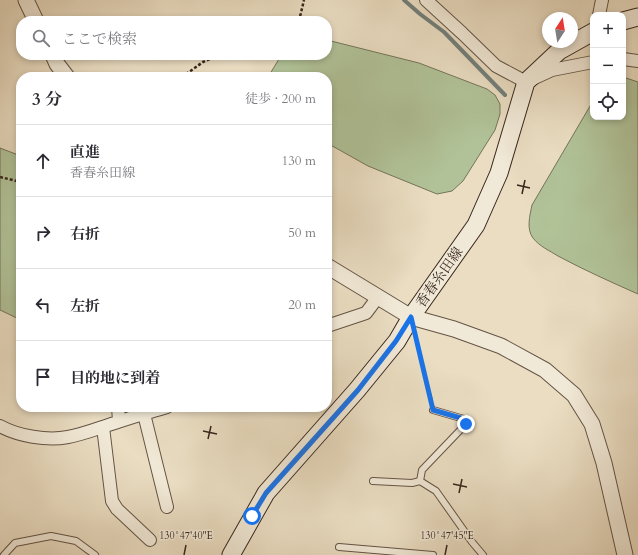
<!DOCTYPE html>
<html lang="ja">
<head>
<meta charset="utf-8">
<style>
  :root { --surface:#fff; --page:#f2f2f3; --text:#2b2b33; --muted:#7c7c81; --line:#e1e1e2 }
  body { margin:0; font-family:Cardo,"Noto Serif JP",serif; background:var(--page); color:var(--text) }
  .controls { position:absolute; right:12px; top:12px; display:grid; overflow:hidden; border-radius:8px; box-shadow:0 2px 6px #0003 }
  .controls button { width:36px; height:36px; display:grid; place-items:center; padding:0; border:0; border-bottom:1px solid var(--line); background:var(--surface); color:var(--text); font:20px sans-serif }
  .compass { position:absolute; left:542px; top:12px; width:36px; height:36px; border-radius:50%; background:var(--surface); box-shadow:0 2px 6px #0003; rotate:12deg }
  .stop { position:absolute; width:12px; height:12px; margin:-9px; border:3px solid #1a73e8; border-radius:50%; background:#fff }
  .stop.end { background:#1a73e8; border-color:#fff; box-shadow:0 1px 4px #0008 }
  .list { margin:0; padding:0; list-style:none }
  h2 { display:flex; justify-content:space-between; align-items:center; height:52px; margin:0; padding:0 16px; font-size:17px }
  h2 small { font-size:13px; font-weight:400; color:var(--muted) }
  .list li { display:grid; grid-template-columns:26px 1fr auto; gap:12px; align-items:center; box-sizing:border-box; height:72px; padding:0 16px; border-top:1px solid var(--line) }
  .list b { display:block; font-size:15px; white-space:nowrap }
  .list p { margin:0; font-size:13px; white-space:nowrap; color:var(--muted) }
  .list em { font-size:13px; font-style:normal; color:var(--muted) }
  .icon { flex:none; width:22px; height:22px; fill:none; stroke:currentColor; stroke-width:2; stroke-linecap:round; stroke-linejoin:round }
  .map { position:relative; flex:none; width:638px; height:555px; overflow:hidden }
  .search { position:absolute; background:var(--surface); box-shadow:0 2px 6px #0003; left:16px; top:16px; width:316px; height:44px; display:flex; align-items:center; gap:10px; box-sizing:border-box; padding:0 14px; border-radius:16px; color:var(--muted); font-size:15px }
  .panel { position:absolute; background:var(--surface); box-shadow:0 2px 6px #0003; left:16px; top:72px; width:316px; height:340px; border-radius:16px }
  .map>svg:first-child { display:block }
  .green { fill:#b1c298; stroke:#74745a }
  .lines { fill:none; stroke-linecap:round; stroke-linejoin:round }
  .stream { stroke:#727f7a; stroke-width:4 }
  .service-casing { stroke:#645446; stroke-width:8 }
  .minor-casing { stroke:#645446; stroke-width:14 }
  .tertiary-casing { stroke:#645446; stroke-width:17 }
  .secondary-casing { stroke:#38261d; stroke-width:19 }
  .path { stroke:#38261d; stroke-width:2.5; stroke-dasharray:3 2; stroke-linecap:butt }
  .service { stroke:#f1e9d7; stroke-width:6 }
  .minor { stroke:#f1e9d7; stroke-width:12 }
  .tertiary { stroke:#f1e9d7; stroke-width:15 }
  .secondary { stroke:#f1e9d7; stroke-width:17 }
  .route { stroke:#1a73e8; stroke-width:5 }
  .ticks { fill:none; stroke:#38261d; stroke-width:1.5 }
  .labels { text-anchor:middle; stroke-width:3; stroke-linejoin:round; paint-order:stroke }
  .street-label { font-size:14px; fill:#38261d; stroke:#f1e9d7 }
  .ticks-label { font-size:10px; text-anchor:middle; fill:#38261d; stroke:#f1e9d7; stroke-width:3; stroke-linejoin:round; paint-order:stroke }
</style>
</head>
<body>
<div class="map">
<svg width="638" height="555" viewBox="0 0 638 555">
  <rect width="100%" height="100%" fill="#eaddc2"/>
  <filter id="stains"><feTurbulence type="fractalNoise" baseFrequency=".005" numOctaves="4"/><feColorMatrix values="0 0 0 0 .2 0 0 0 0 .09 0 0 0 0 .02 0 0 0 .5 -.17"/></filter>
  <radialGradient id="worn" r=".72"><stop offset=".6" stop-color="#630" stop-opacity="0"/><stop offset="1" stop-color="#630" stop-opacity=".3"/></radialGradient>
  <path class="green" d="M327,40L419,63L487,89L495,95L500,104V114L495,130L463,181L452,191L437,194L368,166L327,143V77H268L279,59L284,55H327Z
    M623,77L638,82V294C611,282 584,270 558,256C550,251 539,246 533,238C526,229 530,215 532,205L593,101V117H623Z
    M0,148L21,156V320L0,310Z"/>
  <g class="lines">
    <path class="stream" d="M404,0L420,14L444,32L505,95"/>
    <g class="service-casing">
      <path id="service" d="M433,410L464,419L466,424L422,470L420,481L436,491L472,542L483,555
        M373,481L412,483L420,481
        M339,547L433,555
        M4,555L15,543L51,536L76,541L95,555"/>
    </g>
    <g class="minor-casing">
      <path id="minor" d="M426,0L462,33L496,66L526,82L552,70L593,62
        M599,15L602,0
        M623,59L638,61
        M327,326L366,313L378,297
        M118,407L119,421
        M144,414L167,507
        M0,426C18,436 47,441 68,437C85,434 101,427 118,422C134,416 151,412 167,407
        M103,427L112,501L117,509L150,540"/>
    </g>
    <g class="tertiary-casing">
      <path id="tertiary" d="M26,0L36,21
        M53,55L57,64L67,77
        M327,266L411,317L454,329L501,346L545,370L574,395L592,424L604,463L625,555"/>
    </g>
    <g class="secondary-casing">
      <path id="secondary" d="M623,21L638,17
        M231,555L266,493L357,390L397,341L411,317L476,225L499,173L526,82L559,51L593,32"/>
    </g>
    <path class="path" d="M299,21L304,0
      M259,55L283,58L287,55
      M182,77L203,62L219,55
      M0,177L21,182
      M416,339L432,402"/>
    <use href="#service" class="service"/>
    <use href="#minor" class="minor"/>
    <use href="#tertiary" class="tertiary"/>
    <use href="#secondary" class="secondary"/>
  </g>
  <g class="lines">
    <path class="route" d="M252,516L266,493L358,390L396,341L411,317L433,410L464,419L466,424"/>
  </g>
  <path class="ticks" d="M517,185L530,188M522,194L525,180M203,431L217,434M208,439L211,426M453,484L467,487M459,493L462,479M184,555L186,545M445,555L447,545"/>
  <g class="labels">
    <g class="street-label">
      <text transform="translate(439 277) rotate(-55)" y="5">香春糸田線</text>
    </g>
  </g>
  <g class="ticks-label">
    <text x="186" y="539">130°47'40"E</text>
    <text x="447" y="539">130°47'45"E</text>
  </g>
  <rect width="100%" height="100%" filter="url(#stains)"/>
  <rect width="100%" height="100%" fill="url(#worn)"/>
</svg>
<div class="controls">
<button>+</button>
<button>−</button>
<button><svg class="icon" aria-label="locate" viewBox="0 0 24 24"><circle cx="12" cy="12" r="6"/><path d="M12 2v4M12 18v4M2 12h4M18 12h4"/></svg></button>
</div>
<svg class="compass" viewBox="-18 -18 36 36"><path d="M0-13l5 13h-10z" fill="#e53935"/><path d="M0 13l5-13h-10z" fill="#7c7c81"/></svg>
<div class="stop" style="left:252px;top:516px"></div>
<div class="stop end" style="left:466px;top:424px"></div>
<div class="search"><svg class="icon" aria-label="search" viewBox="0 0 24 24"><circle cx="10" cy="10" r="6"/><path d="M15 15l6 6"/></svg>ここで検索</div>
<section class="panel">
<h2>3 分<small>徒歩 · 200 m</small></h2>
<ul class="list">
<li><svg class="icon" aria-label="ahead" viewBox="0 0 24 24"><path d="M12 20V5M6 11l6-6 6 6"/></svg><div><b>直進</b><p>香春糸田線</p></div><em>130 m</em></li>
<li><svg class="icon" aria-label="right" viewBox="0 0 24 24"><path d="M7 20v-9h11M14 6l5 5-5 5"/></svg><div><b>右折</b></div><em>50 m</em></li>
<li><svg class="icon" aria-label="left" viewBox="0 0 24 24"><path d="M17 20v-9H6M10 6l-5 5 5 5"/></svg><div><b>左折</b></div><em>20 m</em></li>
<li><svg class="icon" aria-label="arrive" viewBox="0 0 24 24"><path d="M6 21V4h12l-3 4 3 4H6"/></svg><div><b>目的地に到着</b></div></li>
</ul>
</section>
</div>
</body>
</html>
